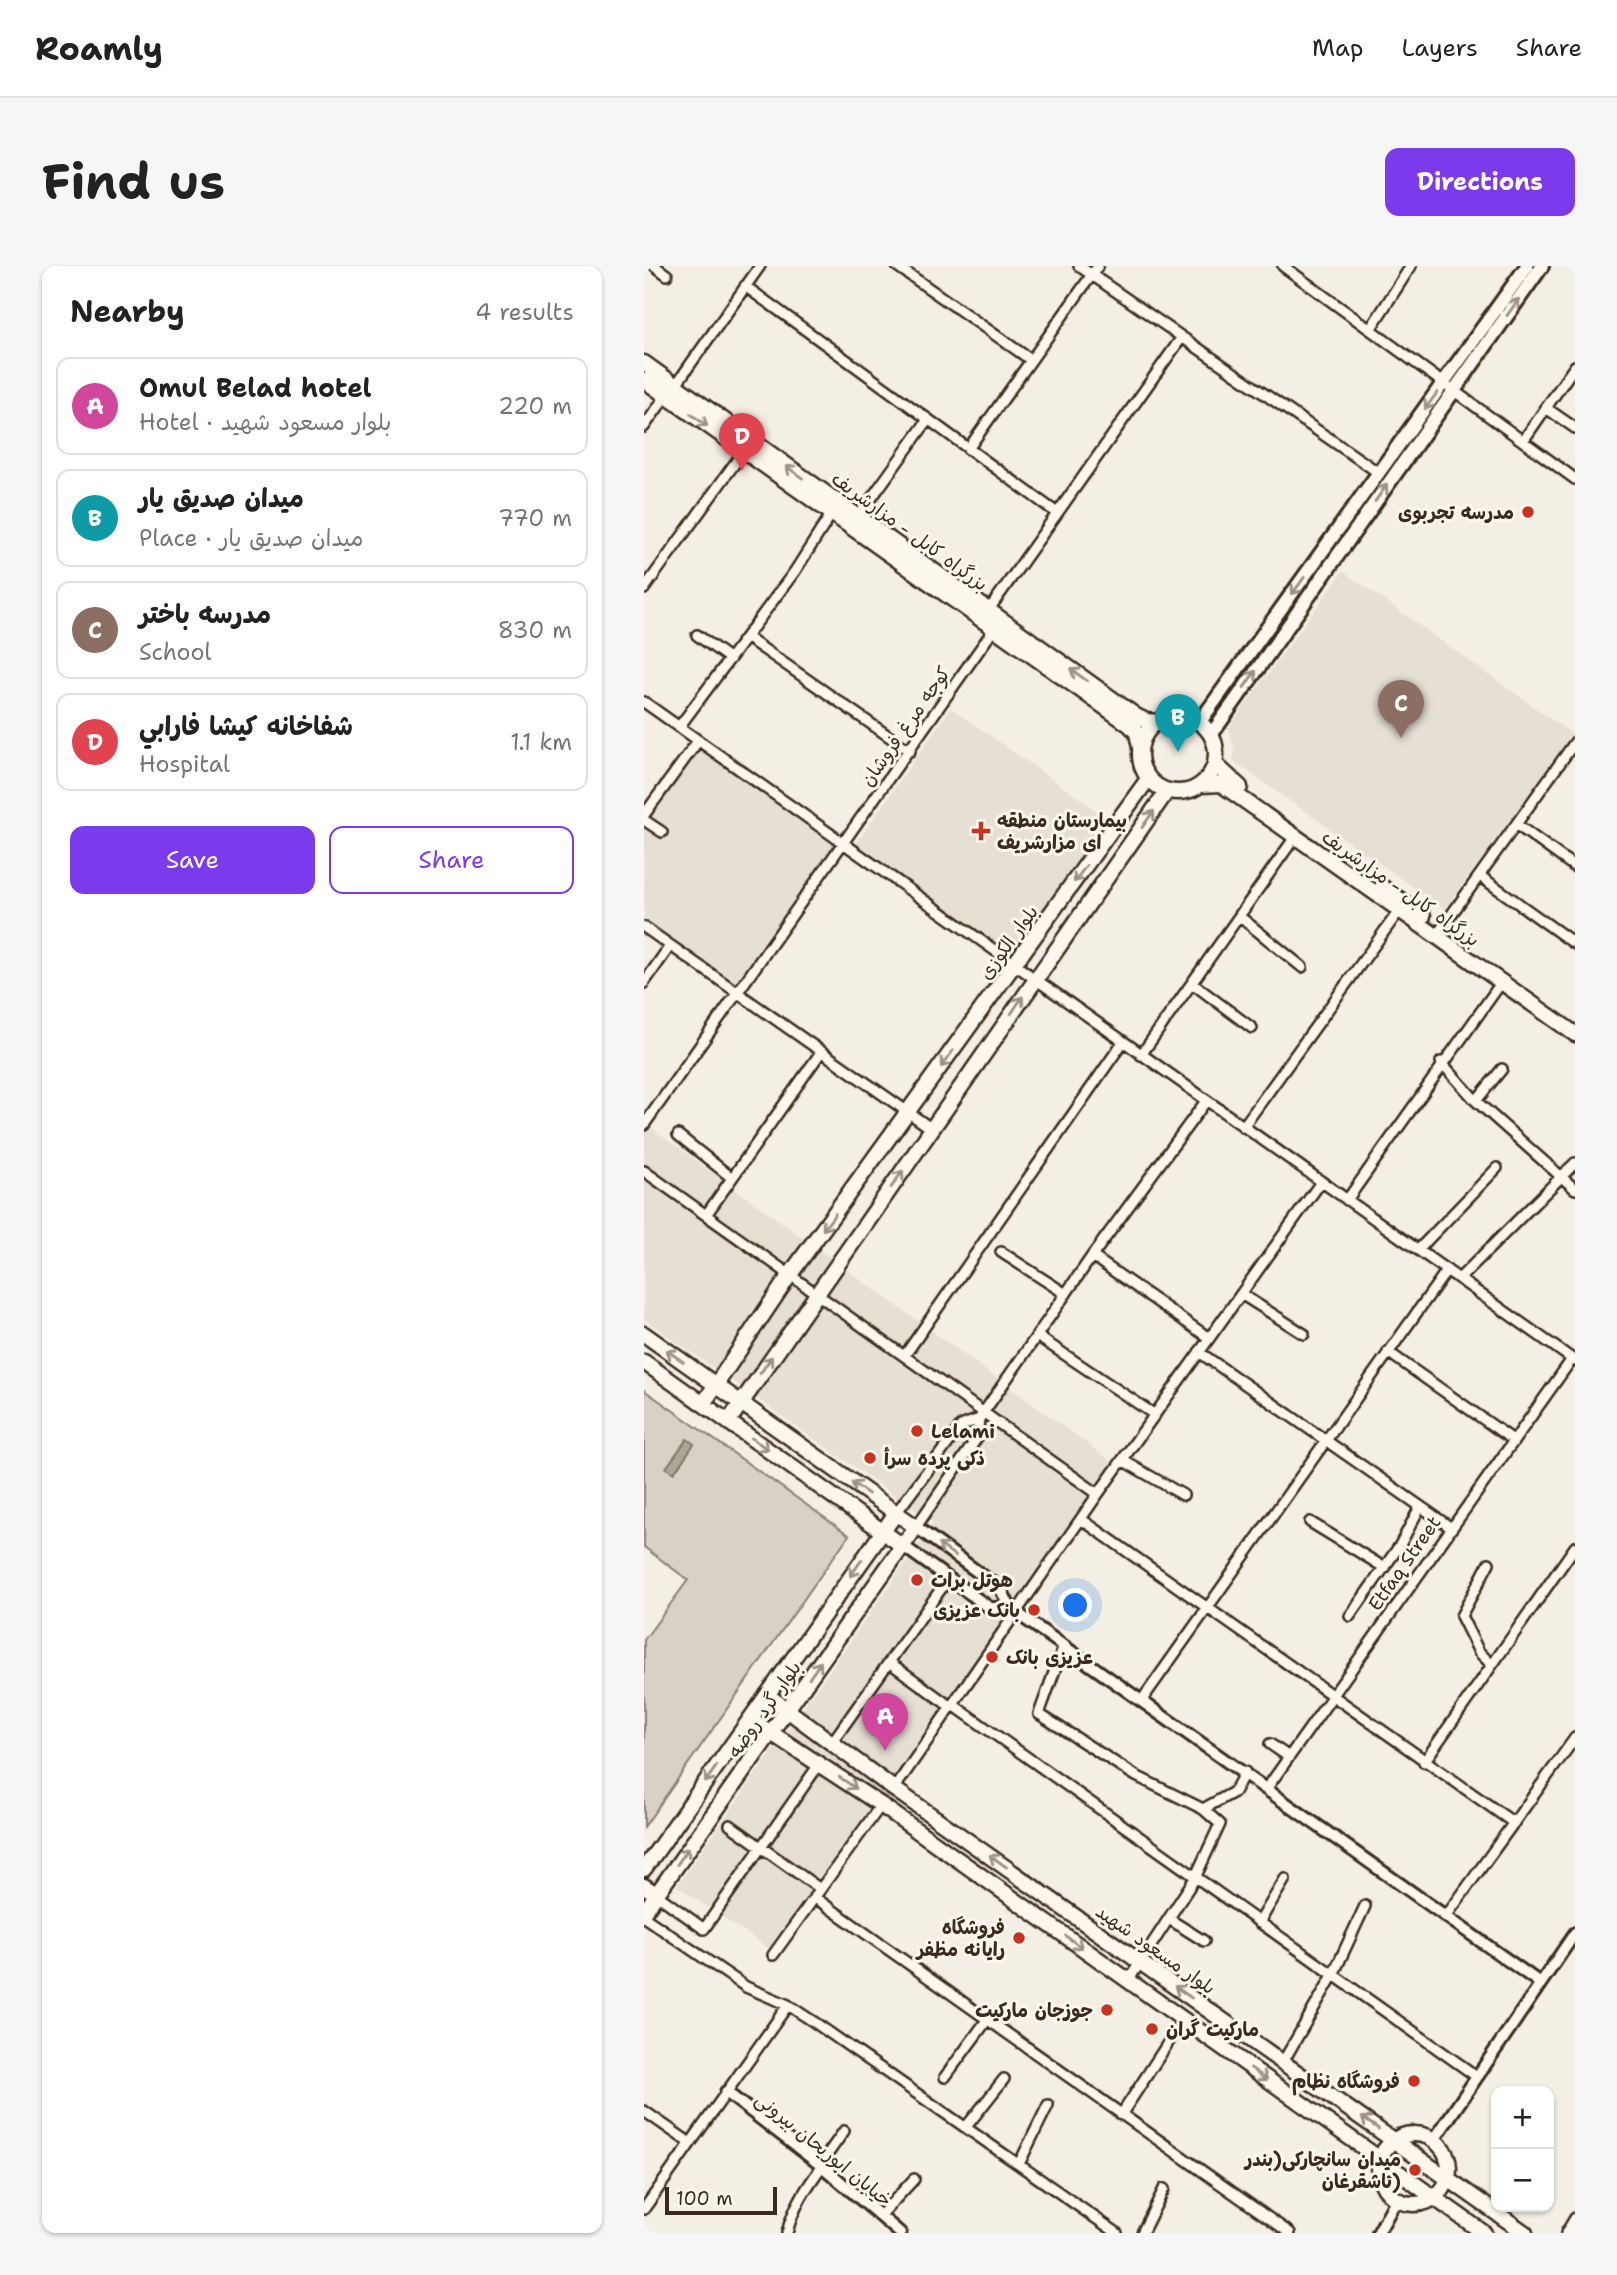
<!DOCTYPE html>
<html lang="en">
<head>
<meta charset="utf-8">
<style>
  :root { --surface:#fff; --page:#f6f6f6; --text:#222; --muted:#767676; --line:#e0e0e0; --accent:#7c3aed }
  body { margin:0; font-family:"Shantell Sans","Playpen Sans Arabic",sans-serif; background:var(--page); color:var(--text) }
  .controls { position:absolute; right:21px; bottom:21px; display:grid; overflow:hidden; border-radius:14px; box-shadow:0 2px 5px #0004 }
  .controls button { width:63px; height:63px; display:grid; place-items:center; padding:0; border:0; border-bottom:2px solid var(--line); background:var(--surface); color:var(--text); font:35px sans-serif }
  .scale { position:absolute; left:21px; bottom:18px; width:112px; box-sizing:border-box; padding-left:7px; border:4px solid #3b2a1e; border-top:0; font-size:19px; line-height:24px; white-space:nowrap; color:#3b2a1e; -webkit-text-stroke:5px #fbf7ec; paint-order:stroke }
  .you { position:absolute; left:432px; top:1340px; width:24px; height:24px; margin:-18px; border:5px solid #fff; border-radius:50%; background:#1a73e8; box-shadow:0 0 0 10px #1a73e833 }
  .badge { display:grid; place-items:center; width:46px; height:46px; border-radius:50%; background:var(--accent); color:#fff; font-size:23px; font-weight:700 }
  .pin { position:absolute; translate:-50% -58px; filter:drop-shadow(0 2px 4px #0008) }
  .pin::after { content:''; position:absolute; top:37px; width:24px; height:21px; background:inherit; clip-path:polygon(0 0,100% 0,50% 100%) }
  .list { margin:0; padding:0; list-style:none }
  h2 { display:flex; justify-content:space-between; align-items:center; height:91px; margin:0; padding:0 28px; font-size:30px }
  h2 small { font-size:23px; font-weight:400; color:var(--muted) }
  .list li { display:grid; grid-template-columns:46px 1fr auto; gap:21px; align-items:center; box-sizing:border-box; height:98px; margin:0 14px 14px; padding:0 14px; border:2px solid var(--line); border-radius:14px }
  .list b { display:block; font-size:26px; white-space:nowrap }
  .list p { margin:0; font-size:23px; white-space:nowrap; color:var(--muted) }
  .list em { font-size:23px; font-style:normal; color:var(--muted) }
  .actions { display:flex; gap:14px; padding:21px 28px }
  .actions a { flex:1; padding:16px 0; border:2px solid var(--accent); border-radius:14px; text-align:center; font-size:24px; color:var(--accent) }
  .actions .main { background:var(--accent); color:#fff }
  .map { position:relative; flex:none; width:931px; height:1967px; overflow:hidden; border-radius:14px }
  header { display:flex; align-items:center; gap:42px; box-sizing:border-box; height:98px; padding:0 35px; background:var(--surface); border-bottom:2px solid var(--line) }
  header strong { font-size:33px }
  nav { display:flex; gap:38px; margin-inline-start:auto; font-size:24px }
  .intro { display:flex; align-items:center; justify-content:space-between; box-sizing:border-box; height:168px; padding:0 42px }
  h1 { margin:0; font-size:49px }
  .button { padding:18px 32px; border-radius:14px; background:var(--accent); color:#fff; font-size:24px; font-weight:700 }
  main { display:flex; gap:42px; padding:0 42px }
  aside { flex:1; background:var(--surface); border-radius:14px; box-shadow:0 2px 5px #0004 }
  .map>svg:first-child { display:block }
  .built { fill:#e5dfd4 }
  .green { fill:#d8d1c6; stroke:#8a7e72; stroke-width:2 }
  .water { fill:#afa69a; stroke:#817468; stroke-width:2 }
  .lines { fill:none; stroke-linecap:round; stroke-linejoin:round }
  .minor-casing { stroke:#3b2a1e; stroke-width:14 }
  .tertiary-casing { stroke:#3b2a1e; stroke-width:16 }
  .secondary-casing { stroke:#3b2a1e; stroke-width:18 }
  .primary-casing { stroke:#3b2a1e; stroke-width:19 }
  .trunk-casing { stroke:#3b2a1e; stroke-width:19 }
  .minor { stroke:#fbf7ec; stroke-width:9 }
  .tertiary { stroke:#fbf7ec; stroke-width:10 }
  .secondary { stroke:#fbf7ec; stroke-width:12 }
  .primary { stroke:#fbf7ec; stroke-width:14 }
  .trunk { stroke:#fbf7ec; stroke-width:14 }
  .oneway { stroke:#9b9085 }
  .poi-dot { fill:#c8321e; stroke:#fbf7ec; stroke-width:2.5 }
  .labels { text-anchor:middle; stroke-width:6; stroke-linejoin:round; paint-order:stroke }
  .poi-label { font-size:19px; font-weight:bold; fill:#3b2a1e; stroke:#fbf7ec; text-anchor:end }
  .street-label { font-size:19px; fill:#3b2a1e; stroke:#fbf7ec }
</style>
</head>
<body>
<header>
<strong>Roamly</strong>
<nav><a>Map</a><a>Layers</a><a>Share</a></nav>
</header>
<div class="intro"><h1>Find us</h1><a class="button">Directions</a></div>
<main>
<aside>
<h2>Nearby<small>4 results</small></h2>
<ul class="list">
<li><span class="badge" style="background:#d1479c">A</span><div><b>Omul Belad hotel</b><p>Hotel · بلوار مسعود شهید</p></div><em>220 m</em></li>
<li><span class="badge" style="background:#0f9aa8">B</span><div><b>میدان صدیق یار</b><p>Place · میدان صدیق یار</p></div><em>770 m</em></li>
<li><span class="badge" style="background:#8d6e63">C</span><div><b>مدرسه باختر</b><p>School</p></div><em>830 m</em></li>
<li><span class="badge" style="background:#e0444e">D</span><div><b>شفاخانه كيشا فارابي</b><p>Hospital</p></div><em>1.1 km</em></li>
</ul>
<div class="actions"><a class="main">Save</a><a>Share</a></div>
</aside>
<div class="map">
<svg width="931" height="1967" viewBox="0 0 931 1967">
  <rect width="100%" height="100%" fill="#f3efe4"/>
  <filter id="ink" filterUnits="userSpaceOnUse"><feTurbulence type="fractalNoise" baseFrequency=".0143" numOctaves="2"/><feDisplacementMap in="SourceGraphic" scale="14" xChannelSelector="R" yChannelSelector="G"/><feConvolveMatrix kernelMatrix="1 2 1 2 8 2 1 2 1" color-interpolation-filters="sRGB"/></filter>
  <g filter="url(#ink)">
    <path class="built" d="M699,305L928,468L801,643L589,495L591,485L585,462Z
      M307,442L463,552L368,688L211,579Z
      M54,475L199,577L94,729L0,661V548Z
      M0,857L478,1203L137,1691L33,1620L290,1257L0,1053Z"/>
    <path class="green" d="M0,1124L205,1269L0,1561V1374L44,1314L0,1281Z"/>
    <path class="water" d="M43,1173L50,1178L30,1207L22,1202Z"/>
    <g class="lines">
      <g class="minor-casing">
        <path id="minor" d="M11,0L23,9
          M253,0L387,94
          M435,0L735,207
          M639,0L931,213
          M101,20L413,247
          M727,62L767,0
          M31,120L116,0
          M902,142L931,162
          M0,161L22,130
          M879,175L931,100
          M324,183L454,0
          M214,251L283,155
          M0,323L99,186
          M344,345L538,71
          M53,369L86,393
          M102,371L266,485
          M0,436L931,1095
          M35,461L151,305L188,247
          M0,549L54,475
          M0,554L18,566
          M873,559L931,601
          M836,610L931,678
          M595,650L658,701
          M0,661L288,863
          M797,663L931,476
          M0,717L26,680
          M548,717L608,762
          M497,789L651,571
          M797,796L832,835L931,923
          M832,835L858,803
          M0,859L350,363
          M599,861L755,645
          M34,869L88,912
          M0,905L454,1228
          M703,934L857,717
          M62,949L177,786
          M774,984L853,902
          M357,986L422,1028
          M448,990L565,1072
          M815,1013L931,897
          M597,1028L660,1068
          M393,1070L511,1149
          M555,1086L806,1261
          M744,1086L869,1174
          M261,1089L479,776
          M478,1194L539,1229
          M252,1247L317,1160L335,1153
          M437,1253L870,1557
          M666,1256L741,1302
          M272,1261L333,1172L335,1153L448,990L562,835
          M845,1297L817,1350L835,1386L848,1399
          M706,1350L756,1279L776,1241
          M420,1379L395,1448L492,1510L559,1543L576,1558L551,1612L484,1715
          M245,1396L307,1441
          M498,1434L803,1004
          M308,1438L832,1810
          M189,1475L304,1313
          M626,1478L645,1491
          M780,1496L931,1281
          M623,1522L928,1093
          M250,1523L454,1228L677,916
          M559,1543L590,1526L601,1506
          M86,1559L176,1623
          M12,1628L60,1663L176,1497
          M170,1631L646,1967
          M803,1649L931,1472
          M0,1651L102,1721L144,1739L170,1756L473,1967
          M525,1653L560,1675
          M615,1657L641,1613
          M129,1689L237,1539
          M639,1796L689,1709L721,1640
          M301,1811L343,1754
          M0,1845L46,1877
          M477,1849L539,1754
          M322,1861L360,1813
          M375,1898L404,1839
          M176,1899L200,1865
          M0,1943L144,1739
          M236,1950L270,1913
          M143,1967C149,1941 163,1921 178,1900
          M498,1967L520,1923
          M922,1967L931,1952"/>
      </g>
      <g class="tertiary-casing">
        <path id="tertiary" d="M272,1261L357,1323L366,1342L896,1717
          M259,1280L346,1342H366
          M82,1826L178,1900L256,1967
          M790,1874L931,1667
          M734,1967L752,1934"/>
      </g>
      <g class="secondary-casing">
        <path id="secondary" d="M555,457L883,0
          M567,469L898,0"/>
      </g>
      <g class="primary-casing">
        <path id="primary" d="M0,1068L272,1261L0,1646
          M0,1096L259,1280
          M59,1138L145,1010L504,513
          M84,1156L523,525
          M123,1429L250,1523L881,1967
          M106,1453L237,1539L840,1967
          M0,1603L252,1247
          M0,1620L12,1628
          M735 1903a35 35 0 1 1 70 0a35 35 0 1 1-70 0Z"/>
      </g>
      <g class="trunk-casing">
        <path id="trunk" d="M0,97L492,450L502,455L514,456
          M0,114L486,459L493,467L496,482
          M496 488a38 38 0 1 1 76 0a38 38 0 1 1-76 0Z
          M571,498L596,521
          M557,519L577,518L931,768
          M738,621L779,650"/>
      </g>
      <use href="#minor" class="minor"/>
      <use href="#tertiary" class="tertiary"/>
      <use href="#secondary" class="secondary"/>
      <use href="#primary" class="primary"/>
      <use href="#trunk" class="trunk"/>
    </g>
    <defs><path id="oneway-shaft" d="M-6 0H5M1.5-3L5.5 0L1.5 3" fill="none" stroke-width="1.6" stroke-linecap="round" stroke-linejoin="round" transform="scale(1.75)"/></defs>
    <g class="oneway">
      <use href="#oneway-shaft" transform="translate(869 41) rotate(-55)"/>
      <use href="#oneway-shaft" transform="translate(787 135) rotate(126)"/>
      <use href="#oneway-shaft" transform="translate(55 154) rotate(36)"/>
      <use href="#oneway-shaft" transform="translate(150 206) rotate(-144)"/>
      <use href="#oneway-shaft" transform="translate(737 227) rotate(-55)"/>
      <use href="#oneway-shaft" transform="translate(654 320) rotate(126)"/>
      <use href="#oneway-shaft" transform="translate(435 409) rotate(-145)"/>
      <use href="#oneway-shaft" transform="translate(606 413) rotate(-55)"/>
      <use href="#oneway-shaft" transform="translate(504 553) rotate(-55)"/>
      <use href="#oneway-shaft" transform="translate(436 608) rotate(126)"/>
      <use href="#oneway-shaft" transform="translate(373 739) rotate(-56)"/>
      <use href="#oneway-shaft" transform="translate(303 793) rotate(126)"/>
      <use href="#oneway-shaft" transform="translate(253 913) rotate(-55)"/>
      <use href="#oneway-shaft" transform="translate(185 956) rotate(126)"/>
      <use href="#oneway-shaft" transform="translate(31 1090) rotate(-145)"/>
      <use href="#oneway-shaft" transform="translate(122 1099) rotate(-55)"/>
      <use href="#oneway-shaft" transform="translate(116 1178) rotate(35)"/>
      <use href="#oneway-shaft" transform="translate(216 1222) rotate(-145)"/>
      <use href="#oneway-shaft" transform="translate(303 1284) rotate(-144)"/>
      <use href="#oneway-shaft" transform="translate(212 1302) rotate(125)"/>
      <use href="#oneway-shaft" transform="translate(171 1404) rotate(-55)"/>
      <use href="#oneway-shaft" transform="translate(67 1508) rotate(125)"/>
      <use href="#oneway-shaft" transform="translate(204 1517) rotate(34)"/>
      <use href="#oneway-shaft" transform="translate(39 1590) rotate(-55)"/>
      <use href="#oneway-shaft" transform="translate(354 1595) rotate(-145)"/>
      <use href="#oneway-shaft" transform="translate(430 1676) rotate(36)"/>
      <use href="#oneway-shaft" transform="translate(539 1726) rotate(-145)"/>
      <use href="#oneway-shaft" transform="translate(615 1808) rotate(35)"/>
      <use href="#oneway-shaft" transform="translate(726 1857) rotate(-145)"/>
    </g>
  </g>
  <g class="poi-dot">
    <circle cx="884" cy="246" r="7"/>
    <path d="M333.5 554.5h7v7h7v7h-7v7h-7v-7h-7v-7h7z"/>
    <circle cx="273" cy="1165" r="7"/>
    <circle cx="226" cy="1192" r="7"/>
    <circle cx="273" cy="1314" r="7"/>
    <circle cx="390" cy="1344" r="7"/>
    <circle cx="348" cy="1391" r="7"/>
    <circle cx="375" cy="1672" r="7"/>
    <circle cx="463" cy="1744" r="7"/>
    <circle cx="508" cy="1763" r="7"/>
    <circle cx="770" cy="1815" r="7"/>
    <circle cx="771" cy="1904" r="7"/>
  </g>
  <g class="labels">
    <g class="poi-label">
      <text x="870" y="253">مدرسه تجربوى</text>
      <text x="353" y="561" text-anchor="start">بیمارستان منطقه<tspan x="353" dy="22">ای مزارشریف</tspan></text>
      <text x="287" y="1172" text-anchor="start">Lelami</text>
      <text x="240" y="1199" text-anchor="start">ذکی پرده سرأ</text>
      <text x="287" y="1321" text-anchor="start">هوتل برات</text>
      <text x="376" y="1351">بانک عزیزی</text>
      <text x="362" y="1398" text-anchor="start">عزیزی بانک</text>
      <text x="361" y="1668">فروشگاه<tspan x="361" dy="22">رایانه مظفر</tspan></text>
      <text x="449" y="1751">جوزجان مارکیت</text>
      <text x="522" y="1770" text-anchor="start">مارکیت گران</text>
      <text x="756" y="1822">فروشگاه نظام</text>
      <text x="757" y="1900">میدان سانچارکی(بندر<tspan x="757" dy="22">تاشقرغان)</tspan></text>
    </g>
    <g class="street-label">
      <text transform="translate(266 265) rotate(36)" y="7">بزرگراه کابل - مزارشریف</text>
      <text transform="translate(261 460) rotate(-55)" y="7">كوجه مرغ فروشان</text>
      <text transform="translate(757 622) rotate(35)" y="7">بزرگراه کابل - مزارشریف</text>
      <text transform="translate(364 676) rotate(-54)" y="7">بلوار الکوزی</text>
      <text transform="translate(760 1297) rotate(-55)" y="7">Etfaq Street</text>
      <text transform="translate(120 1443) rotate(-55)" y="7">بلوار گرد روضه</text>
      <text transform="translate(512 1683) rotate(35)" y="7">بلوار مسعود شهید</text>
      <text transform="translate(180 1883) rotate(39)" y="7">خیابان ابوریحان بیرونی</text>
    </g>
  </g>
</svg>
<div class="controls">
<button>+</button>
<button>−</button>
</div>
<div class="scale">100 m</div>
<div class="you"></div>
<div class="pin badge" style="left:241px;top:1485px;background:#d1479c">A</div>
<div class="pin badge" style="left:534px;top:486px;background:#0f9aa8">B</div>
<div class="pin badge" style="left:757px;top:472px;background:#8d6e63">C</div>
<div class="pin badge" style="left:98px;top:205px;background:#e0444e">D</div>
</div>
</main>
</body>
</html>
